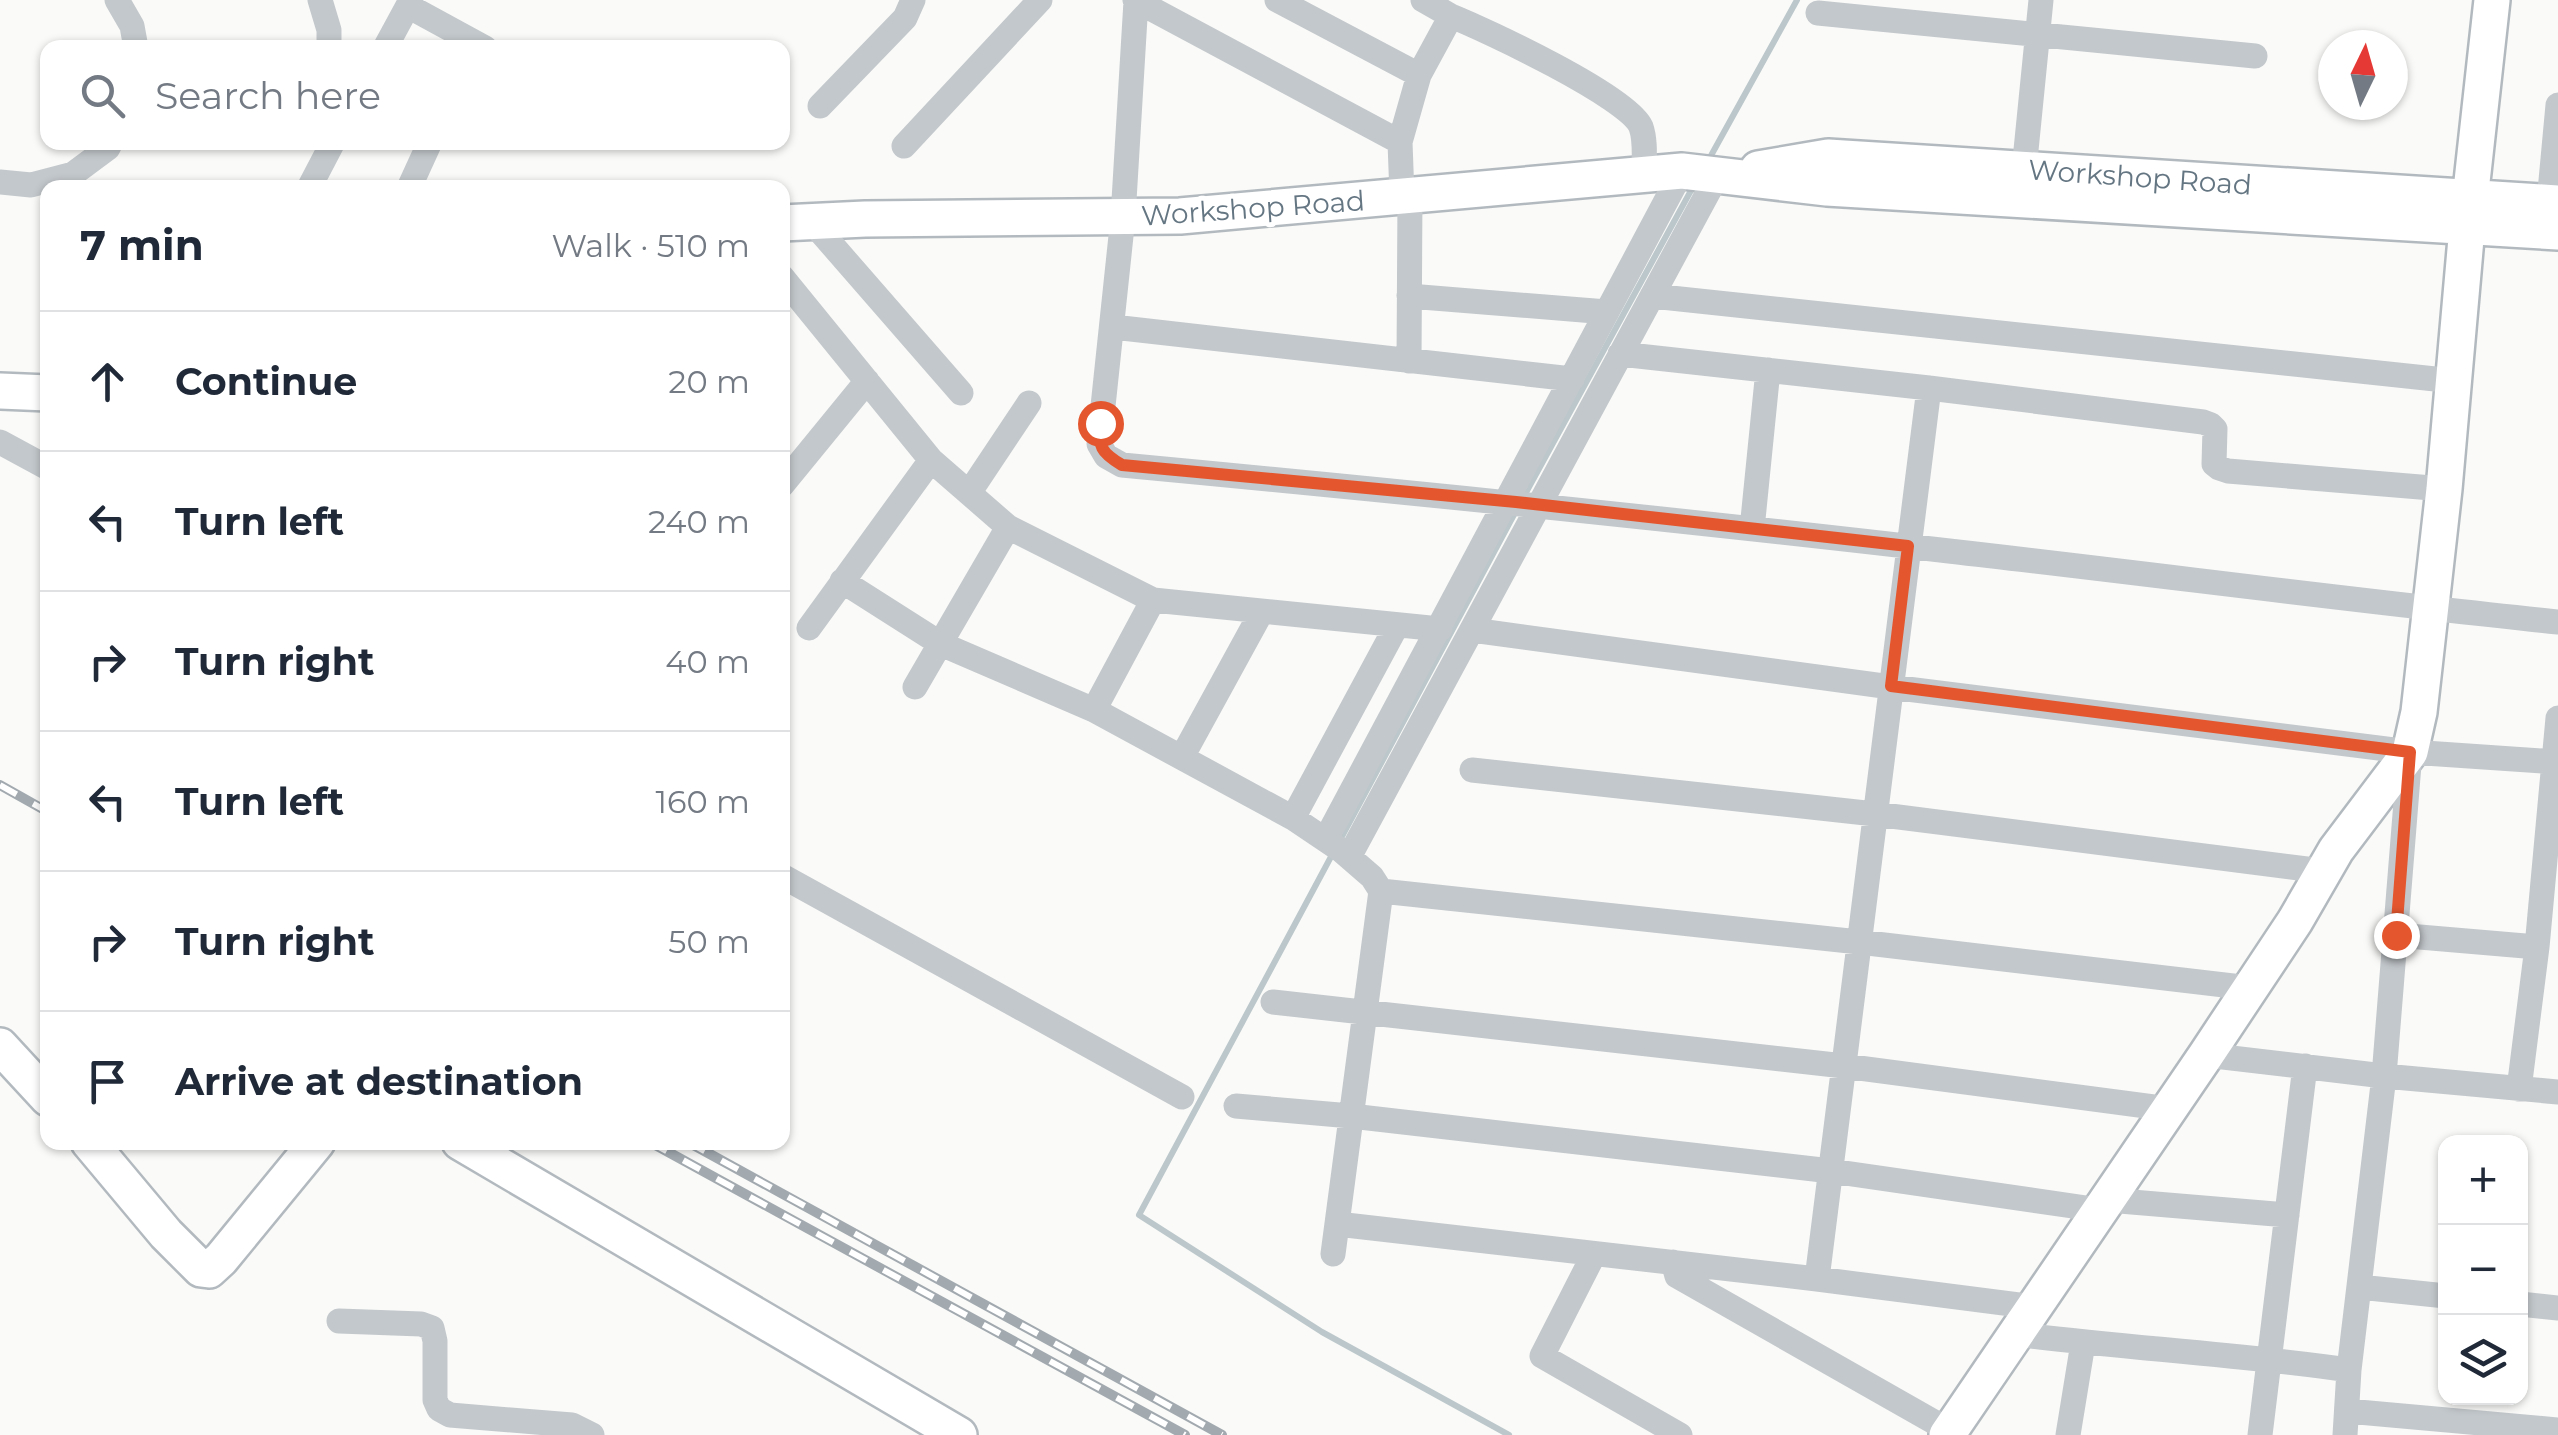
<!DOCTYPE html>
<html lang="en">
<head>
<meta charset="utf-8">
<style>
  :root { --surface:#fff; --page:#f6f6f7; --text:#1f2937; --muted:#747a83; --line:#e0e1e3 }
  body { margin:0; font-family:Montserrat,sans-serif; background:var(--page); color:var(--text) }
  .controls { position:absolute; right:30px; bottom:30px; display:grid; overflow:hidden; border-radius:20px; box-shadow:0 2px 8px #0004 }
  .controls button { width:90px; height:90px; display:grid; place-items:center; padding:0; border:0; border-bottom:2px solid var(--line); background:var(--surface); color:var(--text); font:50px sans-serif }
  .compass { position:absolute; left:2318px; top:30px; width:90px; height:90px; border-radius:50%; background:var(--surface); box-shadow:0 2px 8px #0004; rotate:5deg }
  .stop { position:absolute; width:30px; height:30px; margin:-22px; border:8px solid #e4572e; border-radius:50%; background:#fff }
  .stop.end { background:#e4572e; border-color:#fff; box-shadow:0 2px 10px #0008 }
  .list { margin:0; padding:0; list-style:none }
  h2 { display:flex; justify-content:space-between; align-items:center; height:130px; margin:0; padding:0 40px; font-size:42px }
  h2 small { font-size:32px; font-weight:400; color:var(--muted) }
  .list li { display:grid; grid-template-columns:65px 1fr auto; gap:30px; align-items:center; box-sizing:border-box; height:140px; padding:0 40px; border-top:2px solid var(--line) }
  .list b { display:block; font-size:38px; white-space:nowrap }
  .list em { font-size:32px; font-style:normal; color:var(--muted) }
  .icon { flex:none; width:55px; height:55px; fill:none; stroke:currentColor; stroke-width:2; stroke-linecap:round; stroke-linejoin:round }
  .map { position:relative; flex:none; width:2558px; height:1435px; overflow:hidden }
  .search { position:absolute; background:var(--surface); box-shadow:0 2px 8px #0004; left:40px; top:40px; width:750px; height:110px; display:flex; align-items:center; gap:25px; box-sizing:border-box; padding:0 35px; border-radius:20px; color:var(--muted); font-size:38px }
  .panel { position:absolute; background:var(--surface); box-shadow:0 2px 8px #0004; left:40px; top:180px; width:750px; height:970px; border-radius:20px }
  .map>svg:first-child { display:block }
  .lines { fill:none; stroke-linecap:round; stroke-linejoin:round }
  .stream { stroke:#bbc7cb; stroke-width:6 }
  .secondary-casing { stroke:#b3babf; stroke-width:40 }
  .street { stroke:#c3c8cc; stroke-width:25 }
  .secondary { stroke:#fff; stroke-width:35 }
  .rail-casing { stroke:#a2aab0; stroke-width:10 }
  .rail { stroke:#fff; stroke-width:6; stroke-dasharray:19; stroke-linecap:butt }
  .route { stroke:#e4572e; stroke-width:12 }
  .labels { text-anchor:middle; stroke-width:10; stroke-linejoin:round; paint-order:stroke }
  .street-label { font-size:28px; fill:#657683; stroke:#fff }
</style>
</head>
<body>
<div class="map">
<svg width="2558" height="1435" viewBox="0 0 2558 1435">
  <rect width="100%" height="100%" fill="#fafaf8"/>
  <g class="lines">
    <path class="stream" d="M1708,161L1797,0
      M1523,498L1694,185
      M1339,842L1517,509
      M1333,853L1139,1215L1322,1332L1509,1435"/>
    <g class="secondary-casing">
      <path id="secondary" d="M1758,169L1828,157L2558,203
        M782,223L865,219L1180,216L1682,171L1827,188L2558,232
        M0,391L48,393
        M0,1046L48,1098
        M89,1142L166,1234L201,1269L209,1270L221,1259L317,1142
        M460,1142L959,1435
        M1947,1435L2206,1055L2295,921L2336,850L2410,752L2419,712L2444,489L2467,227L2492,0"/>
    </g>
    <path class="street" d="M117,0L132,26L136,48
      M320,0L329,30V48
      M1135,0L1400,142
      M1277,0L1419,75
      M1423,0L1451,16
      M1136,1L1123,217L1099,444L1106,456L1122,465C1398,491 1674,519 1949,551C2152,574 2355,601 2558,622
      M408,6L485,48
      M1818,13L2255,56
      M385,48L411,0
      M820,106L905,18L913,0
      M904,146L1040,0
      M2024,170L2041,0
      M0,182L31,185L73,174L108,148L111,142
      M309,188L333,142
      M409,188L430,142
      M1402,196L1400,142L1419,75L1451,16C1486,30 1629,97 1641,127C1646,141 1644,160 1644,174
      M2549,202L2558,105
      M812,222L961,393
      M782,277L931,460L1008,527L1153,600
      M1409,296L1607,312
      M1652,296L2454,381
      M1113,327L1572,379
      M1620,354L1929,388L2203,422L2211,425L2215,429L2214,464L2219,468L2228,471L2444,489
      M1409,361L1410,195
      M0,442L48,468
      M782,485L867,381
      M969,493L1029,403
      M1752,529L1768,370
      M842,581L941,644L1094,710L1293,818L1342,851L1372,877L1381,891L1333,1254
      M809,628L931,460
      M1472,630L1891,687L2410,752L2558,762
      M915,687L1008,527
      M1094,710L1153,600L1440,629
      M1182,757L1262,611
      M1472,770L1875,814L2323,871
      M1293,818L1397,625
      M1326,839L1682,171
      M1349,857L1718,174
      M782,876L1182,1097
      M1381,891L1859,942L2250,988
      M2396,935L2537,947
      M1273,1002L1844,1066L2169,1109
      M2206,1055L2384,1076L2558,1092
      M2519,1089L2537,947L2558,718
      M1236,1106L1351,1116L1831,1171L2100,1210
      M2108,1200L2287,1215
      M1337,1224L1817,1279L2035,1307
      M1594,1254L1542,1356L1680,1435
      M1673,1262L1677,1276L1950,1431
      M1817,1279L1929,388
      M2359,1287L2446,1296
      M2520,1304L2558,1308
      M339,1321L421,1324L432,1328L435,1341V1400L439,1409L450,1415L572,1425L592,1435
      M2015,1334C2126,1348 2238,1354 2349,1370
      M2347,1411L2558,1430
      M2068,1435L2083,1343
      M2260,1435L2305,1066
      M2345,1435L2349,1370L2384,1076L2410,752"/>
    <use href="#secondary" class="secondary"/>
    <g class="rail-casing">
      <path id="rail" d="M0,785L48,812
        M650,1142L1185,1435
        M688,1142L1222,1435"/>
    </g>
    <use href="#rail" class="rail"/>
  </g>
  <g class="lines">
    <path class="route" d="M1100,423C1099,447 1100,452 1122,465L1516,502L1908,546L1891,686L2410,752L2396,935"/>
  </g>
  <g class="labels">
    <g class="street-label">
      <text transform="translate(2140 177) rotate(4)" y="10">Workshop Road</text>
      <text transform="translate(1253 208) rotate(-4)" y="10">Workshop Road</text>
    </g>
  </g>
</svg>
<div class="controls">
<button>+</button>
<button>−</button>
<button><svg class="icon" aria-label="layers" viewBox="0 0 24 24"><path d="M12 4l9 5-9 5-9-5zM3 14l9 5 9-5"/></svg></button>
</div>
<svg class="compass" viewBox="-18 -18 36 36"><path d="M0-13l5 13h-10z" fill="#e53935"/><path d="M0 13l5-13h-10z" fill="#747a83"/></svg>
<div class="stop" style="left:1100px;top:423px"></div>
<div class="stop end" style="left:2396px;top:935px"></div>
<div class="search"><svg class="icon" aria-label="search" viewBox="0 0 24 24"><circle cx="10" cy="10" r="6"/><path d="M15 15l6 6"/></svg>Search here</div>
<section class="panel">
<h2>7 min<small>Walk · 510 m</small></h2>
<ul class="list">
<li><svg class="icon" aria-label="ahead" viewBox="0 0 24 24"><path d="M12 20V5M6 11l6-6 6 6"/></svg><div><b>Continue</b></div><em>20 m</em></li>
<li><svg class="icon" aria-label="left" viewBox="0 0 24 24"><path d="M17 20v-9H6M10 6l-5 5 5 5"/></svg><div><b>Turn left</b></div><em>240 m</em></li>
<li><svg class="icon" aria-label="right" viewBox="0 0 24 24"><path d="M7 20v-9h11M14 6l5 5-5 5"/></svg><div><b>Turn right</b></div><em>40 m</em></li>
<li><svg class="icon" aria-label="left" viewBox="0 0 24 24"><path d="M17 20v-9H6M10 6l-5 5 5 5"/></svg><div><b>Turn left</b></div><em>160 m</em></li>
<li><svg class="icon" aria-label="right" viewBox="0 0 24 24"><path d="M7 20v-9h11M14 6l5 5-5 5"/></svg><div><b>Turn right</b></div><em>50 m</em></li>
<li><svg class="icon" aria-label="arrive" viewBox="0 0 24 24"><path d="M6 21V4h12l-3 4 3 4H6"/></svg><div><b>Arrive at destination</b></div></li>
</ul>
</section>
</div>
</body>
</html>
